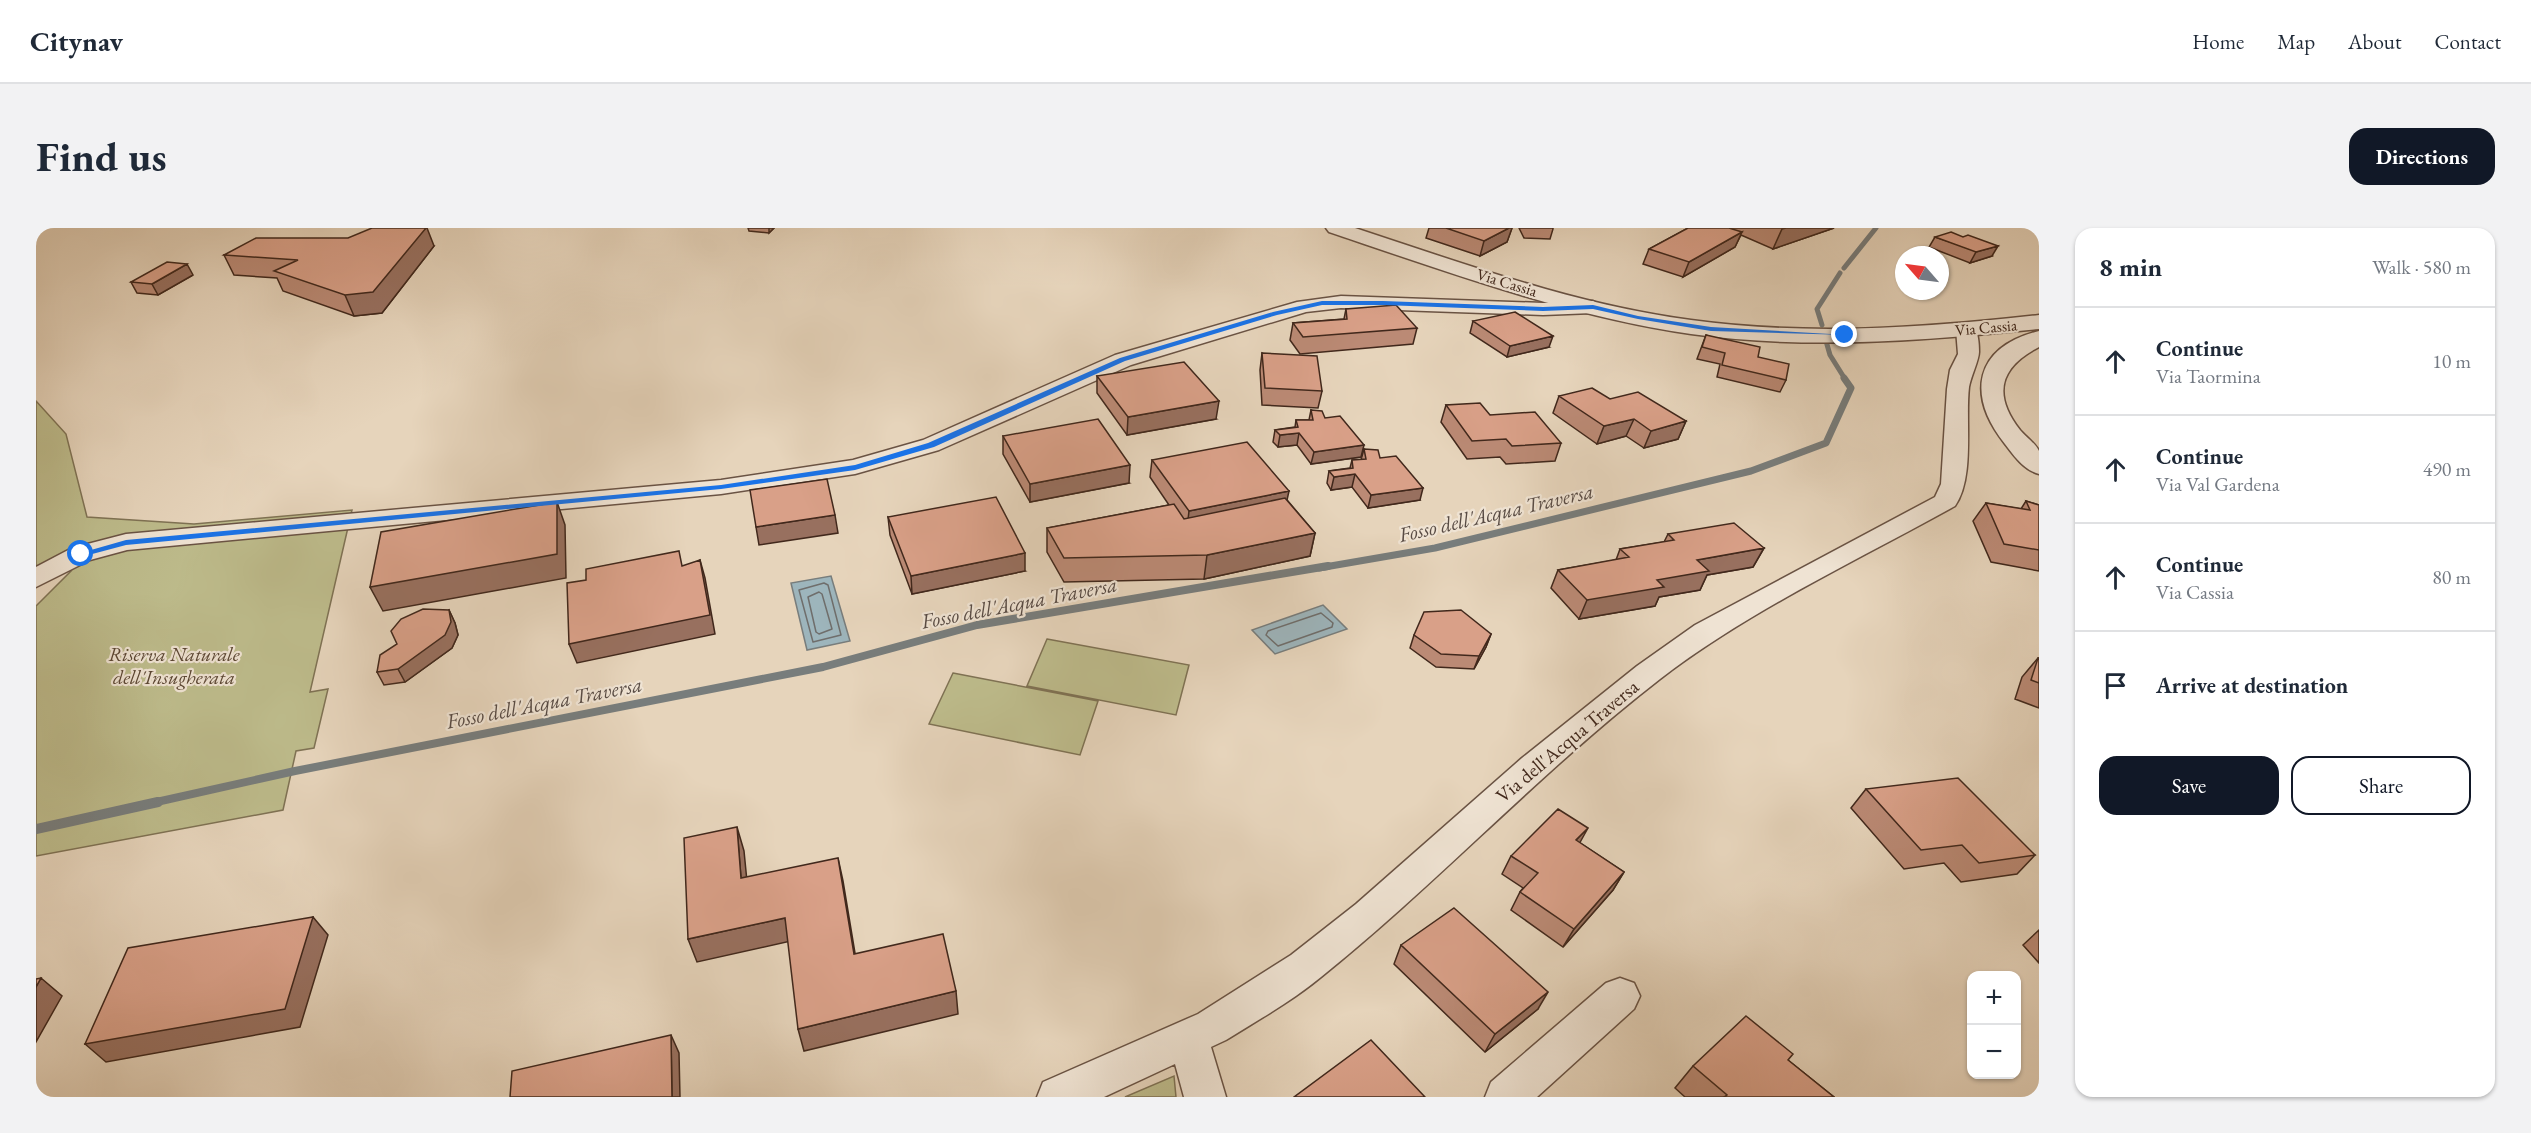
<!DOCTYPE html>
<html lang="en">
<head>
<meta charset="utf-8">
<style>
  :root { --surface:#fff; --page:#f2f2f3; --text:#1f2937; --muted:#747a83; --line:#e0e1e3; --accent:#111827 }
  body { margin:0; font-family:"EB Garamond",serif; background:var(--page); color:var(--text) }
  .controls { position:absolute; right:18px; bottom:18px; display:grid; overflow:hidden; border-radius:12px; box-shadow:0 2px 4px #0004 }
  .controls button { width:54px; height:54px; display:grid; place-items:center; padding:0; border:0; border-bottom:2px solid var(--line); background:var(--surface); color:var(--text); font:30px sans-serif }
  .compass { position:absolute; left:1859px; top:18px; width:54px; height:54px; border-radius:50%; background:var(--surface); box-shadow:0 2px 4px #0004; rotate:298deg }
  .stop { position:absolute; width:18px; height:18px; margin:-14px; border:4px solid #1a73e8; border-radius:50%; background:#fff }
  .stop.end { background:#1a73e8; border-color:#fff; box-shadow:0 2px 6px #0008 }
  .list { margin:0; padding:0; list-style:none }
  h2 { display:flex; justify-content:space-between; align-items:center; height:78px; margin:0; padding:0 24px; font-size:26px }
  h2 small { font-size:20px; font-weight:400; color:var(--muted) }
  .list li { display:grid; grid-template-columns:39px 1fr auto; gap:18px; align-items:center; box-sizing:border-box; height:108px; padding:0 24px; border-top:2px solid var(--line) }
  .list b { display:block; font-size:22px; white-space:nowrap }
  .list p { margin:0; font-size:20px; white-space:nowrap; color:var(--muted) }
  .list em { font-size:20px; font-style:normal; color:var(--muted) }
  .actions { display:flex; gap:12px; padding:18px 24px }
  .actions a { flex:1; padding:14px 0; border:2px solid var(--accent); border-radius:18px; text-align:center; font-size:21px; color:var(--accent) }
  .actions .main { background:var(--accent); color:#fff }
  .icon { flex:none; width:33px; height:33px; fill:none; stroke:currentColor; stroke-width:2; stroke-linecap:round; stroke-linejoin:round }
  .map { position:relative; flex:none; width:2003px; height:869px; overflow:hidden; border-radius:18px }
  header { display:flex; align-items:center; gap:36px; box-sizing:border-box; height:84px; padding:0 30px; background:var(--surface); border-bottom:2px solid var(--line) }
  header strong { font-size:28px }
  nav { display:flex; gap:33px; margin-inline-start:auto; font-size:21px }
  .intro { display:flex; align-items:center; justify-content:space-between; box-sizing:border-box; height:144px; padding:0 36px }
  h1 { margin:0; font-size:42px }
  .button { padding:15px 27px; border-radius:18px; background:var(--accent); color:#fff; font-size:21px; font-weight:700 }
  main { display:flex; gap:36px; padding:0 36px }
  aside { flex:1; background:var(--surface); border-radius:18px; box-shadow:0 2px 4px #0004 }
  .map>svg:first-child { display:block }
  .green { fill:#bdbb8b; stroke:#7f7254; stroke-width:1.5 }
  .water { fill:#9db5bc; stroke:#787d7c; stroke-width:1.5 }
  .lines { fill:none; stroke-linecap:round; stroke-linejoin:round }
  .shore { stroke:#6f6e6c; stroke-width:1.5 }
  .stream-far3 { stroke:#787d7c; stroke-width:5 }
  .stream-far2 { stroke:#787d7c; stroke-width:7 }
  .stream-far1 { stroke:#787d7c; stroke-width:8 }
  .stream { stroke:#787d7c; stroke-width:10 }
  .minor-casing { stroke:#6a5344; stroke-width:3 }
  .tertiary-casing { stroke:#6a5344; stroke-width:3 }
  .minor { fill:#efe3d3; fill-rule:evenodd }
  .tertiary { fill:#efe3d3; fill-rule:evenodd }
  .wall { fill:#bb8a75; stroke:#41281c; stroke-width:1.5 }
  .shaded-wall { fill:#98705f; stroke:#41281c; stroke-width:1.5 }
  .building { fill:#d9a088; stroke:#41281c; stroke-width:1.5 }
  .route { fill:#1a73e8 }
  .labels { text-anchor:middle; stroke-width:4.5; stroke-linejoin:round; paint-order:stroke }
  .far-street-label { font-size:16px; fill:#41281c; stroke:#efe3d3 }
  .park-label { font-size:20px; font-style:italic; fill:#5a4532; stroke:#efe3d3 }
  .street-label { font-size:20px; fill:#41281c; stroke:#efe3d3 }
  .water-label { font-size:21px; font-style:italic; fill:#584b44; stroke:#efe3d3 }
</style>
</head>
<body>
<header>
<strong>Citynav</strong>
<nav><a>Home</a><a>Map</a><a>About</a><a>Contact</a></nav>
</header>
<div class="intro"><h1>Find us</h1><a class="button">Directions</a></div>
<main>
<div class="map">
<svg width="2003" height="869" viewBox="0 0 2003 869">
  <rect width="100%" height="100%" fill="#e6d4bb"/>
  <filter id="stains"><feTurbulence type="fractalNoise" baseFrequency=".00333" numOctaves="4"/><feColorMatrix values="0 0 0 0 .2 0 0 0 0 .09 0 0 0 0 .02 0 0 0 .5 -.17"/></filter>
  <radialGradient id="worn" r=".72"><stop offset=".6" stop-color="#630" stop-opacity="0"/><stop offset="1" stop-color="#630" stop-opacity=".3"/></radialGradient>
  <path class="green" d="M0,173L30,206L51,289L158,296L316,282L274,464L292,461L278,520L260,523L247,582L0,628V378L35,343L0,339Z
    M1011,411L1153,437L1140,487L991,458Z
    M917,445L1062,473L1044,527L893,496Z
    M1138,848L1140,869H1089Z"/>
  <path class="water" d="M795,348L814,413L771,422L755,355Z
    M1287,377L1311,401L1239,426L1216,402Z"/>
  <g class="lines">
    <path class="shore" d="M788,355L792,357L805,407L777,414L763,362Z
      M783,364L786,366L796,401L783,406L780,404L772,369Z
      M1285,385L1297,395L1296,399L1242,418L1230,407L1232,403Z"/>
    <path class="stream-far3" d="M1808,40L1840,0
      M1786,97L1781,81L1804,45
      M1790,113L1794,127L1809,151"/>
    <path class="stream-far2" d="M1283,340L1399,320L1715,243L1790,215L1815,160L1808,150"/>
    <path class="stream-far1" d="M116,575L259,543L787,439L941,397L1292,338"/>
    <path class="stream" d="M0,601L122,574"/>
    <g class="minor-casing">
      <path id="minor" d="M1305,68L1507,75L1557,73L1567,79L1557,85L1507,87L1305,80L1270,84L1095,137L903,222L819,246L685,266L91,322L54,332L0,359V339L36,320L90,306L685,252L817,232L887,212L1079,127L1261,74Z
        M1930,95L1937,97C1942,103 1943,115 1943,124C1943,132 1935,148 1933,159C1929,194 1939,249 1919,278C1820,333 1714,382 1624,451C1505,543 1402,655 1285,749C1256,773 1222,792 1190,812L1175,819L1190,869H1148L1139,836L1068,869H1001L1007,854L1162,786L1255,727L1320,676L1486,530L1601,438L1659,397L1899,269L1905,256L1911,161L1914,142L1922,126L1920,101L1923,97Z
        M1584,750L1598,755L1604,768L1598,781L1501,869H1449L1455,854L1570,755Z"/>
    </g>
    <g class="tertiary-casing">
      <path id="tertiary" d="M1290,0H1319C1429,36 1540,77 1655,92C1771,108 1888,100 2003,87V101C1888,113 1770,122 1655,106C1531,88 1412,44 1293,4Z
        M2003,103V119C1964,139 1956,166 1984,202C1989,208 2000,216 2003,223C2003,228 2003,240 2003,246C1988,242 1978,228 1969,216C1930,167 1938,119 2003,103Z"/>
    </g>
    <use href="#minor" class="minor"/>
    <use href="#tertiary" class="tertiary"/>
  </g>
  <path class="wall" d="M712,0H738L733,5L713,3Z
    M1393,0H1476L1471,14L1444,28L1390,10Z
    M1483,0H1517V1L1514,11L1488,10Z
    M1652,0H1798L1737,21L1705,7L1699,19L1647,49L1607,36L1613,21Z
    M1899,9L1956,28L1934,35L1893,19Z
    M398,18L346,85L318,88L247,63L241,50L198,47L188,27Z
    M157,47L122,67L101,65L95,54Z
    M1310,81L1381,100L1377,116L1264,126L1254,112L1257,95L1308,91Z
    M1437,93L1513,119L1471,129L1434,105Z
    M1670,107L1722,129L1750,152L1744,164L1681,149L1684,136L1661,131Z
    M1226,125L1286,163L1282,180L1226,177L1224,142Z
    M1061,148L1180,191L1091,207L1061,165Z
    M1523,168L1574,171L1650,193L1642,211L1608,220L1590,208L1561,216L1517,185Z
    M1410,177L1454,187L1525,215L1519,233L1470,236L1464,229L1431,231L1405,194Z
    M1275,182L1289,190L1325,229L1275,236L1261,217L1242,219L1237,214L1239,202L1259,199L1260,192H1273Z
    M967,208L1093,255L994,274L967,226Z
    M1328,221L1344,230L1384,272L1332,280L1316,259L1295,262L1291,255L1293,243L1314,240L1316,232H1325Z
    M1116,232L1251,272L1279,305L1274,328L1168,351L1028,354L1011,324V300L1133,277L1114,249Z
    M1990,273L2003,277V343L1955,334L1937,293L1950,275L1985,281Z
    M852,289L989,343L876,366L854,307Z
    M1632,306L1728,320L1717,339L1671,347L1664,362L1623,369L1619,378L1543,391L1515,360L1522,342L1580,332L1584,321L1628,314Z
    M413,382L419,395L422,407L416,420L369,454L348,457L341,444Z
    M1455,406L1450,419L1438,441L1400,439L1374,420L1378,407Z
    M2002,430H2003V480L1979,471L1986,449Z
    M1830,561L1999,627L1981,646L1925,654L1908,635L1868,641L1815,580Z
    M1544,615L1588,644L1577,662L1527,719L1475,682L1484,664L1487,660L1466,646L1475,628Z
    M2003,702V735L1987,717Z
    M1365,717L1502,781L1449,824L1358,736Z
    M1752,832L1798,869H1649L1639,860L1657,838Z"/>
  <path class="shaded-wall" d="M390,0H391L398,18L346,85L318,88L309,67Z
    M733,0H738L733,5Z
    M1473,0H1476L1471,14L1444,28L1448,13Z
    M1750,0H1798L1737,21L1746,1Z
    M1706,4L1699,19L1647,49L1653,34Z
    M1962,18L1956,28L1934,35L1940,24Z
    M151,36L157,47L122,67L116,56Z
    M1517,108L1513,119L1471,129L1474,118Z
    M1183,173L1180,191L1091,207L1092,189Z
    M1598,191L1590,208L1561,216L1568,198Z
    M1650,193L1642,211L1608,220L1615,203Z
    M1263,205L1261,217L1242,219L1244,207Z
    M1328,217L1325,229L1275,236L1278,224Z
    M1094,237L1093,255L994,274V256Z
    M1319,246L1316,259L1295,262L1298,249Z
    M1387,260L1384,272L1332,280L1335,267Z
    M1253,263L1249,281L1151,301L1153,283Z
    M521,274L529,297L530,350L347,383L334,359Z
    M799,287L802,305L723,317L720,299Z
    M1279,305L1274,328L1168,351L1171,327Z
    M1728,320L1717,339L1671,347L1664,362L1623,369L1619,378L1543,391L1551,372L1661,332Z
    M989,325V343L876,366L875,348Z
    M664,332L669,350L679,406L541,435L533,416Z
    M413,382L419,395L422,407L416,420L369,454L362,441Z
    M1455,406L1450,419L1438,441L1443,428Z
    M701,599L708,623L713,674L705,650Z
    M1552,600L1542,618L1540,612Z
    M802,630L807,653L823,749L818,726Z
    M1588,644L1577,662L1527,719L1538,701Z
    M277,689L292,707L264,799L70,834L49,816Z
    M749,690L755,713L661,734L652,711Z
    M5,750L26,768L0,814V759Z
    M920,763L922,786L768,823L762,801Z
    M1512,764L1502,781L1449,824L1459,806Z
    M635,807L643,825L644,869H636Z"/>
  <path class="building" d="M336,0H390L337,64L309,67L238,43L262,32L188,27L220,10H312Z
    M1410,0H1473L1448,13Z
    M1652,0H1693L1706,4L1653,34L1613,21Z
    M1915,4L1927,9L1932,7L1962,18L1940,24L1899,9Z
    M131,34L151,36L116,56L95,54Z
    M1360,77L1381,100L1267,109L1257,95L1311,91L1310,81Z
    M1479,84L1517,108L1474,118L1437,93Z
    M1670,107L1724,119L1722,129L1753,136L1750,152L1686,137L1689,125L1666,119Z
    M1226,125L1281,128L1286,163L1229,160Z
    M1148,134L1183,173L1092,189L1061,148Z
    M1556,160L1574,171L1602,164L1650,193L1615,203L1598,191L1568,198L1523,168Z
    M1444,175L1454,187L1499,184L1525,215L1476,218L1470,211L1436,213L1410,177Z
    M1275,182L1286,183L1289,190L1304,188L1328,217L1278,224L1263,205L1244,207L1239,202L1262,199L1260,192H1277Z
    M1062,191L1094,237L994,256L967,208Z
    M1211,214L1253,263L1153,283L1116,232Z
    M1328,221L1342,222L1344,230L1360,228L1387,260L1335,267L1319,246L1298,249L1293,243L1317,240L1316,232L1330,231Z
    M791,251L799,287L720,299L714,262Z
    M960,269L989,325L875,348L852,289Z
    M1249,270L1279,305L1171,327L1028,330L1011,300L1138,276L1148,291Z
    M1990,273L2003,277V322L1968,316L1950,275L1994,282Z
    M521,274V326L334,359L345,304Z
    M1698,295L1728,320L1661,332L1673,343L1621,352L1628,359L1551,372L1522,342L1593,329L1584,321L1638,312L1632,306Z
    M643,323L646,338L664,332L674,387L533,416L531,355L550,352V341Z
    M387,381L413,382L415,394L409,407L362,441L341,444L344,427L361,416L355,403L365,391Z
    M1425,382L1455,406L1443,428L1405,426L1378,407L1388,384Z
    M2002,430H2003V455L1995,452Z
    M1922,550L1999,627L1943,635L1926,617L1885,622L1830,561Z
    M1522,581L1552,600L1540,612L1588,644L1538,701L1484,664L1502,645L1475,628Z
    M701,599L705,650L802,630L818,726L907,706L920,763L762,801L749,690L652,711L648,610Z
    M1418,680L1512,764L1459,806L1365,717Z
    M277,689L249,781L49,816L92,720Z
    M5,750L0,759V751Z
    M1710,788L1757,826L1752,832L1798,869H1688L1691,867L1657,838Z
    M635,807L636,869H474L476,843Z
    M1335,812L1389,869H1258Z"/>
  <path class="route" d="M1286,73H1347L1507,79L1557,77L1602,88L1675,99L1812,107L1675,103L1602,91L1557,81L1507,83L1347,77H1286L1241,87L1089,133L898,219L819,242L685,261L90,317L45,329L41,326L90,312L685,257L819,237L892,215L1084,130L1237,84Z"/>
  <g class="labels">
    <g class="far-street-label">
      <text transform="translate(1471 54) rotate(17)" y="6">Via Cassia</text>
      <text transform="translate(1950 99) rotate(-5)" y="6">Via Cassia</text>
    </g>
    <g class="park-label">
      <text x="138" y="433">Riserva Naturale<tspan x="138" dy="23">dell'Insugherata</tspan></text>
    </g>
    <g class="street-label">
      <text transform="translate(1531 513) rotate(-40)" y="7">Via dell'Acqua Traversa</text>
    </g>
    <g class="water-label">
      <text transform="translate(1460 285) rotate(-13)" y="7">Fosso dell'Acqua Traversa</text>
      <text transform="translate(983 375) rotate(-11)" y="7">Fosso dell'Acqua Traversa</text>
      <text transform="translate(508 475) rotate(-11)" y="7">Fosso dell'Acqua Traversa</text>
    </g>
  </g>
  <rect width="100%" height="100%" filter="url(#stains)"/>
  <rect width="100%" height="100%" fill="url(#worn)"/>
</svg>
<div class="controls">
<button>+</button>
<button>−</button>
</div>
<svg class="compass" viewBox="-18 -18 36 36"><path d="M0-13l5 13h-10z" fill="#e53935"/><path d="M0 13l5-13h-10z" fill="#747a83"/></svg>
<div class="stop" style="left:45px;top:326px"></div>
<div class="stop end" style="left:1809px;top:107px"></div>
</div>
<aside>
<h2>8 min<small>Walk · 580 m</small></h2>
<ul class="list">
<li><svg class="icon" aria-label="ahead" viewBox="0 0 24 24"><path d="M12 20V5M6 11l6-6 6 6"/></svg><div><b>Continue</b><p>Via Taormina</p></div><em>10 m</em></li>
<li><svg class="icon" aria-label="ahead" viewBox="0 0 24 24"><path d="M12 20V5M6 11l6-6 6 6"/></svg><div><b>Continue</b><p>Via Val Gardena</p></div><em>490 m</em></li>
<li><svg class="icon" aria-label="ahead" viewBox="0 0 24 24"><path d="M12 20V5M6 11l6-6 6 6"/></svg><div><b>Continue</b><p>Via Cassia</p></div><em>80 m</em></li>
<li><svg class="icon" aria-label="arrive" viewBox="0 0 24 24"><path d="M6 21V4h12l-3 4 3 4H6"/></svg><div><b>Arrive at destination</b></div></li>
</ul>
<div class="actions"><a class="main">Save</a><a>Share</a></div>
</aside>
</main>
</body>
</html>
